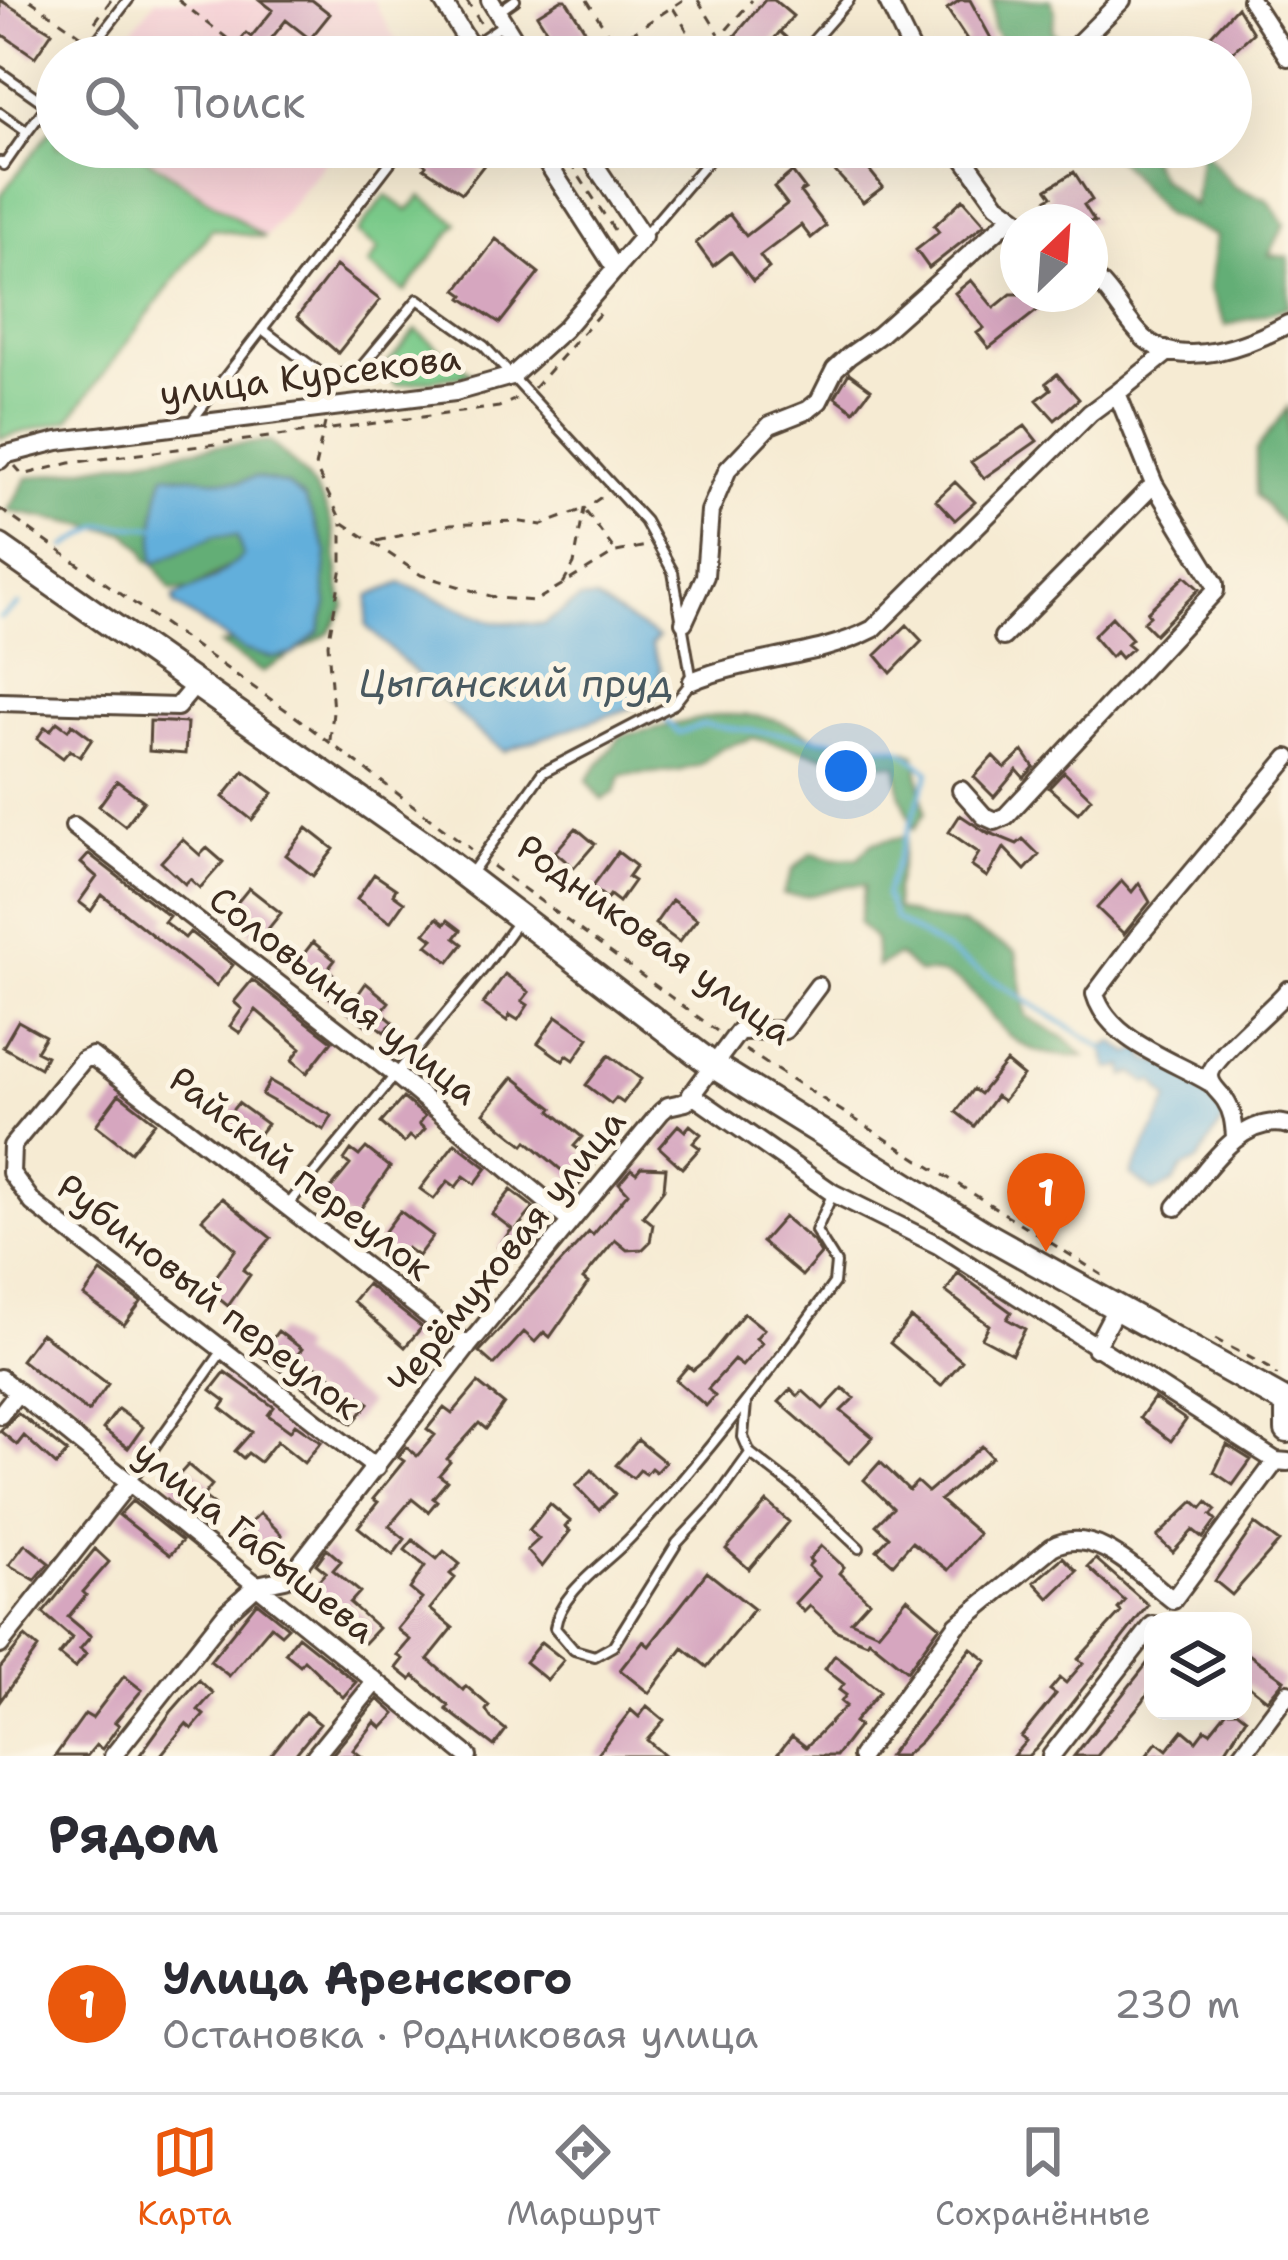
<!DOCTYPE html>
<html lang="ru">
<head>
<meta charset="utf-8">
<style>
  :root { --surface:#fff; --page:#f2f2f3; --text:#2b2b33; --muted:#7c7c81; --line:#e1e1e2; --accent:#ea580c }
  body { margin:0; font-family:"Shantell Sans",sans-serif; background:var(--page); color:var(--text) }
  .controls { position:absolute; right:36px; bottom:36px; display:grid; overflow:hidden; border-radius:24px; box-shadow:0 12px 48px #0002 }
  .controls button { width:108px; height:108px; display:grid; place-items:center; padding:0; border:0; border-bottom:3px solid var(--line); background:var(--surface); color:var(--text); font:60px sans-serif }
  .compass { position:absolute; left:1000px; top:204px; width:108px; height:108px; border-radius:50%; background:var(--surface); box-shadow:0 12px 48px #0002; rotate:25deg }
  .you { position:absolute; left:846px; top:771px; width:42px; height:42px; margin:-30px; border:9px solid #fff; border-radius:50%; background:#1a73e8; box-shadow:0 0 0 18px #1a73e833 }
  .badge { display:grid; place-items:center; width:78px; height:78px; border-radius:50%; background:var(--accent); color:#fff; font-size:39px; font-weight:700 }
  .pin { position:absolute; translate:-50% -99px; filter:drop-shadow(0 3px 6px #0008) }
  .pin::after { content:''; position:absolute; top:63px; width:42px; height:36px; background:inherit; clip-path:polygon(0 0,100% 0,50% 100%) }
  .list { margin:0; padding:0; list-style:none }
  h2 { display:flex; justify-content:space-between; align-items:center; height:156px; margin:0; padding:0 48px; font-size:51px }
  h2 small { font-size:39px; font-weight:400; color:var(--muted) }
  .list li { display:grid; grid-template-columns:78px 1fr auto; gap:36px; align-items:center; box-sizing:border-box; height:180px; padding:0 48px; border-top:3px solid var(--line) }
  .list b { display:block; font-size:45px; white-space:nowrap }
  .list p { margin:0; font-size:39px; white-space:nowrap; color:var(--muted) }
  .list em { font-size:39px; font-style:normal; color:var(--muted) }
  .icon { flex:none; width:66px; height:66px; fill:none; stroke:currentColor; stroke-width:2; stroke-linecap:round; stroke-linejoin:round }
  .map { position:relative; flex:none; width:1288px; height:1756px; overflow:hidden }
  .search { position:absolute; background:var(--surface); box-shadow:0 12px 48px #0002; left:36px; right:36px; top:36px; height:132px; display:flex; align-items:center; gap:30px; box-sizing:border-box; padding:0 42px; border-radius:66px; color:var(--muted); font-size:45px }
  .sheet { height:336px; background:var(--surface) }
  nav { display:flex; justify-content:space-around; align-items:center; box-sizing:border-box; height:168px; border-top:3px solid var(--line); background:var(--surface); font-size:33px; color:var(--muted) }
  nav a { display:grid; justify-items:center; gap:6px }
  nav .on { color:var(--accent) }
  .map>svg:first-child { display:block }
  .built { fill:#f6cfd6 }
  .green { fill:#7aca8a; stroke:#5a7a54; stroke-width:3 }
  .forest { fill:#63ae76; stroke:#4f6c4a; stroke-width:3 }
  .water { fill:#62afdb; stroke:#4e6c7c; stroke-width:3 }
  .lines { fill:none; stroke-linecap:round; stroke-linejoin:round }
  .stream { stroke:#62afdb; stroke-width:4.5 }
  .building { fill:#d6a6bf }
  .service-casing { stroke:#574739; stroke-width:14 }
  .minor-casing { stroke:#574739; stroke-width:22 }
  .secondary-casing { stroke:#574739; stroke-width:30 }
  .path { stroke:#574739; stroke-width:3; stroke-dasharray:9 9; stroke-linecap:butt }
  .service { stroke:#fff; stroke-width:8 }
  .minor { stroke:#fff; stroke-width:16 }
  .secondary { stroke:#fff; stroke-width:24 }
  .labels { text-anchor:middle; stroke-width:10; stroke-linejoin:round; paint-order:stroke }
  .street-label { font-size:36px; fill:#3b2a1e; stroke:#fcf5e5 }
  .water-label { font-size:39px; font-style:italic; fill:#495960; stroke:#fcf5e5 }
</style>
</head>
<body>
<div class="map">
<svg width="1288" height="1756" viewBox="0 0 1288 1756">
  <rect width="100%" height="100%" fill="#fcf5e5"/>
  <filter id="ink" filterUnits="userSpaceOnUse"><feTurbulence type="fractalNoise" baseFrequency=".00833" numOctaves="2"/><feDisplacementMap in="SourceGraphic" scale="24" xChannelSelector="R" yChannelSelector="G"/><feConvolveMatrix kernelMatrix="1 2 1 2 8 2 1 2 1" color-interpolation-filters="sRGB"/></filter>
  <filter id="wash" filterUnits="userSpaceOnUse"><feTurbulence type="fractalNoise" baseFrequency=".004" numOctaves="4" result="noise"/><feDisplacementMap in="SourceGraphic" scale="48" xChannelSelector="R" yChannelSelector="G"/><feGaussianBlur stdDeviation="2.7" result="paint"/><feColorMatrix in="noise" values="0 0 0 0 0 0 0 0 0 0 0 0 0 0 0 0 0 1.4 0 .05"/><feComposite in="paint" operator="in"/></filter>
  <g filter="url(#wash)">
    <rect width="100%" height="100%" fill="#f6ebd3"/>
    <path class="built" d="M156,0H373L405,57H110Z
      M130,147H338L265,238Z"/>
    <path class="green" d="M57,122V147H130L265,238L212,229L69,420L0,438V196Z
      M386,195L408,211L421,196L458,223L405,292L368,265L379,249L357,233Z
      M416,330L472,374L397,385L382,370Z"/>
    <path class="forest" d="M993,0H1051L1055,12L1052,31L1081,57H1010L993,28Z
      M1107,147H1144L1160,178L1194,206L1201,149L1235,187L1268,200L1285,224L1269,255L1288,257V307L1226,326L1209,289L1216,236L1165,215Z
      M1288,407V530L1256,495V450Z
      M270,442C304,471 332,501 336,548C338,568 337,586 345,606L329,633L262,672L220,645L262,636V546L190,590H171L154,564L147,561L143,549L126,533L8,511L27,478L214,446Z
      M717,715C737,715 756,714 775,720C794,726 810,737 830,742C858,748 888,742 915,754L925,813L914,829L900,793L897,765L831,758L753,738L721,748L699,765L678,771L621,775L615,792L602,800L587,780L621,736Z
      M907,836L895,891L896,909L926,919L961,924L1016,952L1026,1016L1066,1039L1084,1056C1061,1057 1038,1055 1018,1042C978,1016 977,969 919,973L898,955L877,967L875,940L859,923L865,885C829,882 824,902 783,894L793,869L812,853L834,859L858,858L872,843Z"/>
    <path class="water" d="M165,474L240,482L255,477L286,484L305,499L327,552L324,581L327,604L319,632L293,654L273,658L244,650L175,605L174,597L214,579L243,556L237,536H215L153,564C154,534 154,501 165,474Z
      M401,583L493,622L544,624L580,599H595L658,638L651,645L661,668L654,700L504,751L475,729L366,626L369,596Z
      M1113,1042L1130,1054L1143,1048L1146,1060C1191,1064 1188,1090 1216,1099L1225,1117L1198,1161L1182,1168L1174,1182L1154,1192L1131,1175L1169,1100L1154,1081L1148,1083L1133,1073L1125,1076L1124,1066L1109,1069L1103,1048Z"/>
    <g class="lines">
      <path class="stream" d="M66,547L102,525L158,528
        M0,618L18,605
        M667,721L678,733L704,725L899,748L929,772L885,895L895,919L1103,1048"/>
    </g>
    <g id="blocks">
      <path class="building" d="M0,0L52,32L35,57L0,33Z
        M260,0H312L330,14L310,39L286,20L267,44L284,57H227L246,33L251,37L273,10Z
        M561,0H566L602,57H564L537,15Z
        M765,0H774L793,16L759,57H717Z
        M960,0H970L993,42L970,57L961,45L968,41L947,9Z
        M1237,7L1253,33L1230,54L1211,35Z
        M428,147H498L462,193L424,168L426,165L418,159Z
        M853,150L883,187L863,202L831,167Z
        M792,172L805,189L800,192L826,226L811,238L801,225L760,256L769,268L753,281L731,252L713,266L696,243L729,214L746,236L787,204L774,187Z
        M1074,172L1092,200L1084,205L1095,222H1071L1062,209L1056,213L1047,199L1052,196L1047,189Z
        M963,199L985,224L929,268L916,250L939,232L934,226Z
        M496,239L539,273L500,323L462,298L464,295L457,290Z
        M336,266L380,300L338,353L297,317Z
        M971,280L994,308L1011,294H1042L1048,302L989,348L977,333L984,328L955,293Z
        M849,373L871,389L854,411L835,397Z
        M1057,374L1079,399L1055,420L1037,400L1051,389L1046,383Z
        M1025,426L1037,441L984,478L971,462Z
        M955,482L975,502L955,520L936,500Z
        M1185,576L1199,589L1155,634L1143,622L1150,616L1147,612Z
        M1112,617L1132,639L1127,644L1132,648L1121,658L1116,652L1111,657L1093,636Z
        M907,625L922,641L891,673L876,655Z
        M150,721L187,723L185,754L149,751Z
        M57,722L68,730L72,724L92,739L80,757L70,750L63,758L37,739L45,727L50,731Z
        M1023,751L1034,767L1024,778L1017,770L994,797L974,777L993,756L1005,768Z
        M244,771L273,793L252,820L223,797Z
        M1064,772L1091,798L1078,813L1049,788Z
        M117,781L144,801L125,826L99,806Z
        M960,815L990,835L988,832L1017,844L1023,839L1039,855L1025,870L1004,848L987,877L971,866L979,853L949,832Z
        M307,828L334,849L313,876L286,855Z
        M576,828L595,844L574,868L555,852Z
        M182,839L200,855L207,848L223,862L200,888L190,879L185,884L161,862Z
        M618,852L636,866L628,877L634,881L619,902L610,895L607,899L592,887Z
        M89,854L169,916L164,922L185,938L190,932L233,965L216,986L102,895L91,911L79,902L97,877L81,863Z
        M374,874L396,889L393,894L404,902L390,922L357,899Z
        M1122,881L1132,892L1139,883L1150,902L1124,934L1097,908Z
        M249,888L281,913L260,939L228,914Z
        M672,900L697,919L679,942L655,924Z
        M437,918L445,924L448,920L461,930L455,938L463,944L449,962L427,945L433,939L425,933Z
        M313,942L335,960L328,969L334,975L331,978L356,997L366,983L389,1002L381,1012L393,1022L384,1032L372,1022L368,1027L301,976L304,972L295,965Z
        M505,974L529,992L522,1001L528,1005L518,1020L510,1015L507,1021L483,1004Z
        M252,980L332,1041L307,1073L292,1060L301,1048L256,1010L240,1033L230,1026L242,1009L234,1002Z
        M557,1016L589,1038L574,1060L567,1055L563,1061L538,1043Z
        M18,1021L45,1036L36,1051L46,1056L40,1068L3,1047Z
        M609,1055L641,1079L623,1103L616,1098L611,1104L586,1085Z
        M1006,1062L1023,1076L1003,1101L996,1096L974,1126L956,1112L973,1089L980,1094Z
        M513,1077L553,1108L551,1111L582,1137L574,1146L596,1163L579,1185L527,1141L524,1145L484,1113Z
        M270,1081L332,1116L324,1130L262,1095Z
        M119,1094L155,1122L131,1152L96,1125Z
        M403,1098L425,1116L419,1124L425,1129L415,1140L410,1136L404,1143L381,1123Z
        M238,1103L267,1124L251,1145L222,1123Z
        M678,1125L685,1131L690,1125L701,1134L693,1143L700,1148L682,1168L659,1147Z
        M455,1143L487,1168L475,1184L464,1176L456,1187L448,1181L434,1199L420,1189Z
        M366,1148L390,1167L352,1221L323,1198L350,1165L344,1160L351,1150L359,1156Z
        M641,1167L666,1168L664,1189L643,1216L653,1224L650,1242L643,1249L627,1250L615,1240L583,1279L588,1283L550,1337L544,1332L535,1342L524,1332L494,1365L479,1352L589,1232L593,1235L628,1193L619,1183L631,1169L636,1173Z
        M511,1190L534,1208L517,1228L532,1240L515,1261L498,1247L512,1229L492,1214Z
        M222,1198L271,1238L243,1270L250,1275L228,1306L207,1289L236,1249L202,1219Z
        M400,1211L433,1236L418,1256L407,1248L399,1259L377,1242Z
        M784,1217L813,1241L821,1254L802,1276L762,1242Z
        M101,1272L141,1302L124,1325L84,1296Z
        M958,1273L1011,1312L1007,1319L1025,1329L1012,1354L982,1338L989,1325L946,1292Z
        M367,1284L422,1327L405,1347L353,1301Z
        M744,1313L764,1329L756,1338L762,1343L742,1366L734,1360L708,1389L715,1396L706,1406L676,1380L688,1366L693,1370L708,1358Z
        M911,1318L962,1361L941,1386L890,1343Z
        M278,1331L302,1349L298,1354L369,1403L352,1424L260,1355Z
        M41,1333L108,1384L88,1412L21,1360Z
        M225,1372L274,1407L268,1415L290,1431L295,1424L321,1442L304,1463L277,1441L260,1462L248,1453L243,1458L235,1451L252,1432L221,1408L226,1401L211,1390Z
        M478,1383L504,1404L486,1429L479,1423L447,1459L450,1462L439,1475L447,1481L433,1498L437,1501L428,1512L412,1499L389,1526L405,1539L393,1555L358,1527L378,1502L373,1499L404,1461L398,1457L406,1447L417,1456L435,1435L427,1429L444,1408L452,1414Z
        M843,1388L854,1398L841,1411L873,1437L849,1463L779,1402L791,1389L798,1396L803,1391L823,1409Z
        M1154,1398L1186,1420L1171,1441L1140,1418Z
        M118,1409L143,1427L128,1448L103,1429Z
        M18,1413L67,1452L56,1465L24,1436L17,1445L0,1431Z
        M638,1440L665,1462L656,1472L651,1468L646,1474L640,1470L633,1478L616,1465Z
        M1227,1445L1251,1460L1233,1485L1214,1472Z
        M982,1446L992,1457L940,1500L979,1534L948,1570L912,1542L893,1564L877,1550L889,1537L876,1525L893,1508L864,1480L880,1462L909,1490L917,1482L928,1492Z
        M188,1465L212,1485L203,1496L214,1505L206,1515L170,1485Z
        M592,1470L615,1494L599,1510L576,1486Z
        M132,1501L182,1541L170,1555L119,1515Z
        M1194,1501L1202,1508L1207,1502L1216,1510L1211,1515L1216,1520L1203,1538L1193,1530L1173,1552L1157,1537Z
        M767,1502L789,1522L749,1569L726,1549Z
        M550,1504L570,1521L565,1527L570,1531L542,1567L527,1550L539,1539L529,1530Z
        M260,1513L282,1535L259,1558L237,1536Z
        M1255,1524L1279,1542L1232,1595L1215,1581Z
        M413,1540L437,1559L444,1551L460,1564L450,1574L455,1578L430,1609L453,1628L428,1659L463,1690L466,1686L489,1706L486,1710L491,1718L506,1730L494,1746L446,1709L449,1706L414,1676L411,1680L396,1668L403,1659L397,1655L410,1640L397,1629L422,1599L410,1589L425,1566L405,1550Z
        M25,1544L49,1563L35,1580L9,1565Z
        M821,1546L844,1567L839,1573L869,1601L851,1621L878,1633L907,1598L940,1626L907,1671L869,1640L867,1643L837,1631L810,1606L804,1612L795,1603L819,1577L808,1566L812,1562L809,1559Z
        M95,1549L109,1562L83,1592L86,1595L68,1617L91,1636L80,1649L86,1654L75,1668L59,1655L72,1638L43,1613Z
        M327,1549L341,1561L333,1570L360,1592L350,1603L378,1628L364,1643L352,1632L354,1629L309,1591L326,1572L316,1564Z
        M1063,1557L1077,1571L1049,1598L1034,1582Z
        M1096,1559L1148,1605L1036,1749L1028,1756H1013L1026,1741L1021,1737L1056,1694L1050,1690L1060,1678L1066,1683L1083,1663L1078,1659L1121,1612L1118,1609L1125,1601L1088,1567Z
        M707,1572L754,1609L707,1667L683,1648L649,1693L620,1670L643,1641L649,1646Z
        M257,1602L288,1627L281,1634L271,1626L229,1676L210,1661Z
        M298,1636L356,1682L343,1697L304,1660L300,1665L285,1653Z
        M25,1637L38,1648L0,1701V1668Z
        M541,1642L564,1660L547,1680L525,1662Z
        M971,1648L987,1661L921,1741L904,1756H888Z
        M1243,1650L1284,1680L1267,1700L1243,1681Z
        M835,1655L880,1691L854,1722L859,1726L836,1756H776L792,1736L806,1747L846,1706L841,1702L846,1695L839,1690L844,1684L825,1669Z
        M1153,1656V1685L1143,1701L1097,1756H1074Z
        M124,1676L142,1690L115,1722L119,1725L102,1749L96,1745L87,1756H55L85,1714L92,1718Z
        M199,1680L213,1693L198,1710L204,1715L192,1729L186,1724L160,1756H139L171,1712Z
        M378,1699L395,1714L382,1728L375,1722L353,1750L361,1756H331Z
        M647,1706L664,1720L647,1740L665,1756H596L631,1710L639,1717Z
        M1227,1711H1237L1246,1718L1222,1756H1146L1157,1742L1167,1750L1183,1730L1196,1741L1205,1729L1210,1732Z
        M305,1712L320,1724L294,1756H270Z"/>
    </g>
  </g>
  <g filter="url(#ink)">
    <use href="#blocks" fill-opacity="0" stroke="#574739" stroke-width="3"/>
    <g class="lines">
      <g class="service-casing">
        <path id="service" d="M498,12L515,0
          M472,46L504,24
          M84,57L128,0
          M799,57L849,0
          M0,72L47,105
          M0,113L27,132L57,92
          M0,162L4,165L27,132
          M643,237L720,147
          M262,329L326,377L358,371L418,299L484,346L645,521L673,572L692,681L674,704L542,773L472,872
          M190,423L402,147
          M287,1206L483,969L519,920
          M746,1403L743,1437L750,1453L794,1487L859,1548
          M750,1453L714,1503L677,1543L613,1646L595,1656L574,1650L555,1628C560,1591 607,1563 631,1537C705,1458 771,1371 834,1283L836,1263L816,1231L833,1193
          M131,1480L223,1350"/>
      </g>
      <g class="minor-casing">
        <path id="minor" d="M442,0L477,57
          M490,0L525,57
          M887,0L915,57
          M1251,0L1288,57
          M1078,44L1122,0
          M537,147L615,268
          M956,147L997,204L1020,221
          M1090,274C1113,291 1124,320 1145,339C1184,371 1249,345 1288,324
          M0,460L4,455L58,441L455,392L512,376L564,329L643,237L583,147
          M684,622L705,576L710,511L728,469L770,425L808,410L819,401L835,369L849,356L879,335L1013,216
          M1003,637L1154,484
          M692,681C752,656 815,659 873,629L1090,413L1117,393
          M0,702L177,707L197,683
          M961,790L984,816L995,821L1006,816L1215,591V584L1154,484L1117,393L1167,353
          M74,826L396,1075L570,1221
          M1209,1082C1172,1060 1108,1040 1095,994L1137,938L1288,758
          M691,1094L833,1193L938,1245L1276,1461L1288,1462
          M1235,1137C1234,1123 1233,1112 1225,1100C1219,1091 1210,1086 1210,1076C1210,1059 1274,1008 1288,990
          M1176,1207C1203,1176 1239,1112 1288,1125
          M1095,1348L1115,1310
          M0,1378L468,1756
          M0,1415L18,1392
          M376,1468L33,1203L11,1173L12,1146L83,1060L92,1056L468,1346
          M0,1645L130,1481
          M113,1756L226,1613L257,1585L285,1579L296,1569L468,1346L661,1112L668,1106L686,1102L739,1031L785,1030L818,986
          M315,1756L376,1681
          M861,1756L957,1625L1052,1547C1095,1523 1140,1575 1173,1600L1276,1461
          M1051,1756L1153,1625
          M1241,1756L1288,1693"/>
      </g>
      <g class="secondary-casing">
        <path id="secondary" d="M0,547L424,844L711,1064L983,1233L1288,1403
          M1288,1412V1430"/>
      </g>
      <path class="path" d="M30,0L82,36
        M178,0L236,45
        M466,0L482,25
        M587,0L623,57
        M698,0L719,34
        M673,8L703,56
        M95,22L111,0
        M780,32L797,47
        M493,43L502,57
        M615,44L683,0
        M703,57L752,0
        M50,82L57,73
        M560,147L618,236
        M681,147L693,166
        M534,388L603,310
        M325,423L315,467L342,522L421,575L497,598L535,601L616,552L647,546
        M15,466L23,475L70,463L499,407L516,399
        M0,509L296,717L471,849
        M377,541L451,524L514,521L542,525L584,509L616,552
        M563,584L574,564L584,509L600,498L601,491
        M330,740L333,712L328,644L342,567V523
        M493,866L717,1031
        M745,1050L1102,1275
        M1215,1339L1277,1372L1276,1376"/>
      <use href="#service" class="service"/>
      <use href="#minor" class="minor"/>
      <use href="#secondary" class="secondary"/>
    </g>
  </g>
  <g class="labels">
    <g class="street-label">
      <text transform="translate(310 375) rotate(-7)" y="13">улица Курсекова</text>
      <text transform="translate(655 939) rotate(36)" y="13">Родниковая улица</text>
      <text transform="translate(344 995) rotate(38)" y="13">Соловьиная улица</text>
      <text transform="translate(301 1173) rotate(38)" y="13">Райский переулок</text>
      <text transform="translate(506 1251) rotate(-51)" y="13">Черёмуховая улица</text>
      <text transform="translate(209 1296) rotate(38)" y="13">Рубиновый переулок</text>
      <text transform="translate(255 1541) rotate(39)" y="13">улица Габышева</text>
    </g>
    <g class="water-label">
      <text x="516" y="697">Цыганский пруд</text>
    </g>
  </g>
</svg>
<div class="controls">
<button><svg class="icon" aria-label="layers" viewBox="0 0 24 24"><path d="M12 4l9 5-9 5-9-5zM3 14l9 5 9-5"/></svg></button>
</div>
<svg class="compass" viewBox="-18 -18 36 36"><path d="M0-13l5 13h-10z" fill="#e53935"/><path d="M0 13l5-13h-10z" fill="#7c7c81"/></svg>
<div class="you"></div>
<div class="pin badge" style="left:1046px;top:1252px">1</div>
<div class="search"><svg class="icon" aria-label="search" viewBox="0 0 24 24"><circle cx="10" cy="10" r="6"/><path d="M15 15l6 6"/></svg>Поиск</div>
</div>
<section class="sheet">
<h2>Рядом<small></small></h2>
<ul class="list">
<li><span class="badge">1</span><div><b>Улица Аренского</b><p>Остановка · Родниковая улица</p></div><em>230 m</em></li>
</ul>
</section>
<nav>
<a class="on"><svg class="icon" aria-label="map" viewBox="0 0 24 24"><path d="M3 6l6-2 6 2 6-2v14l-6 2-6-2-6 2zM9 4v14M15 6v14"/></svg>Карта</a>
<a><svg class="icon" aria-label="directions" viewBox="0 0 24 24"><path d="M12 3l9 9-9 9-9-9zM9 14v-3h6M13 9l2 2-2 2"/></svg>Маршрут</a>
<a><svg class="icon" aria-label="saved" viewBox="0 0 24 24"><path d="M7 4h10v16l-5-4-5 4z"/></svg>Сохранённые</a>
</nav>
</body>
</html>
